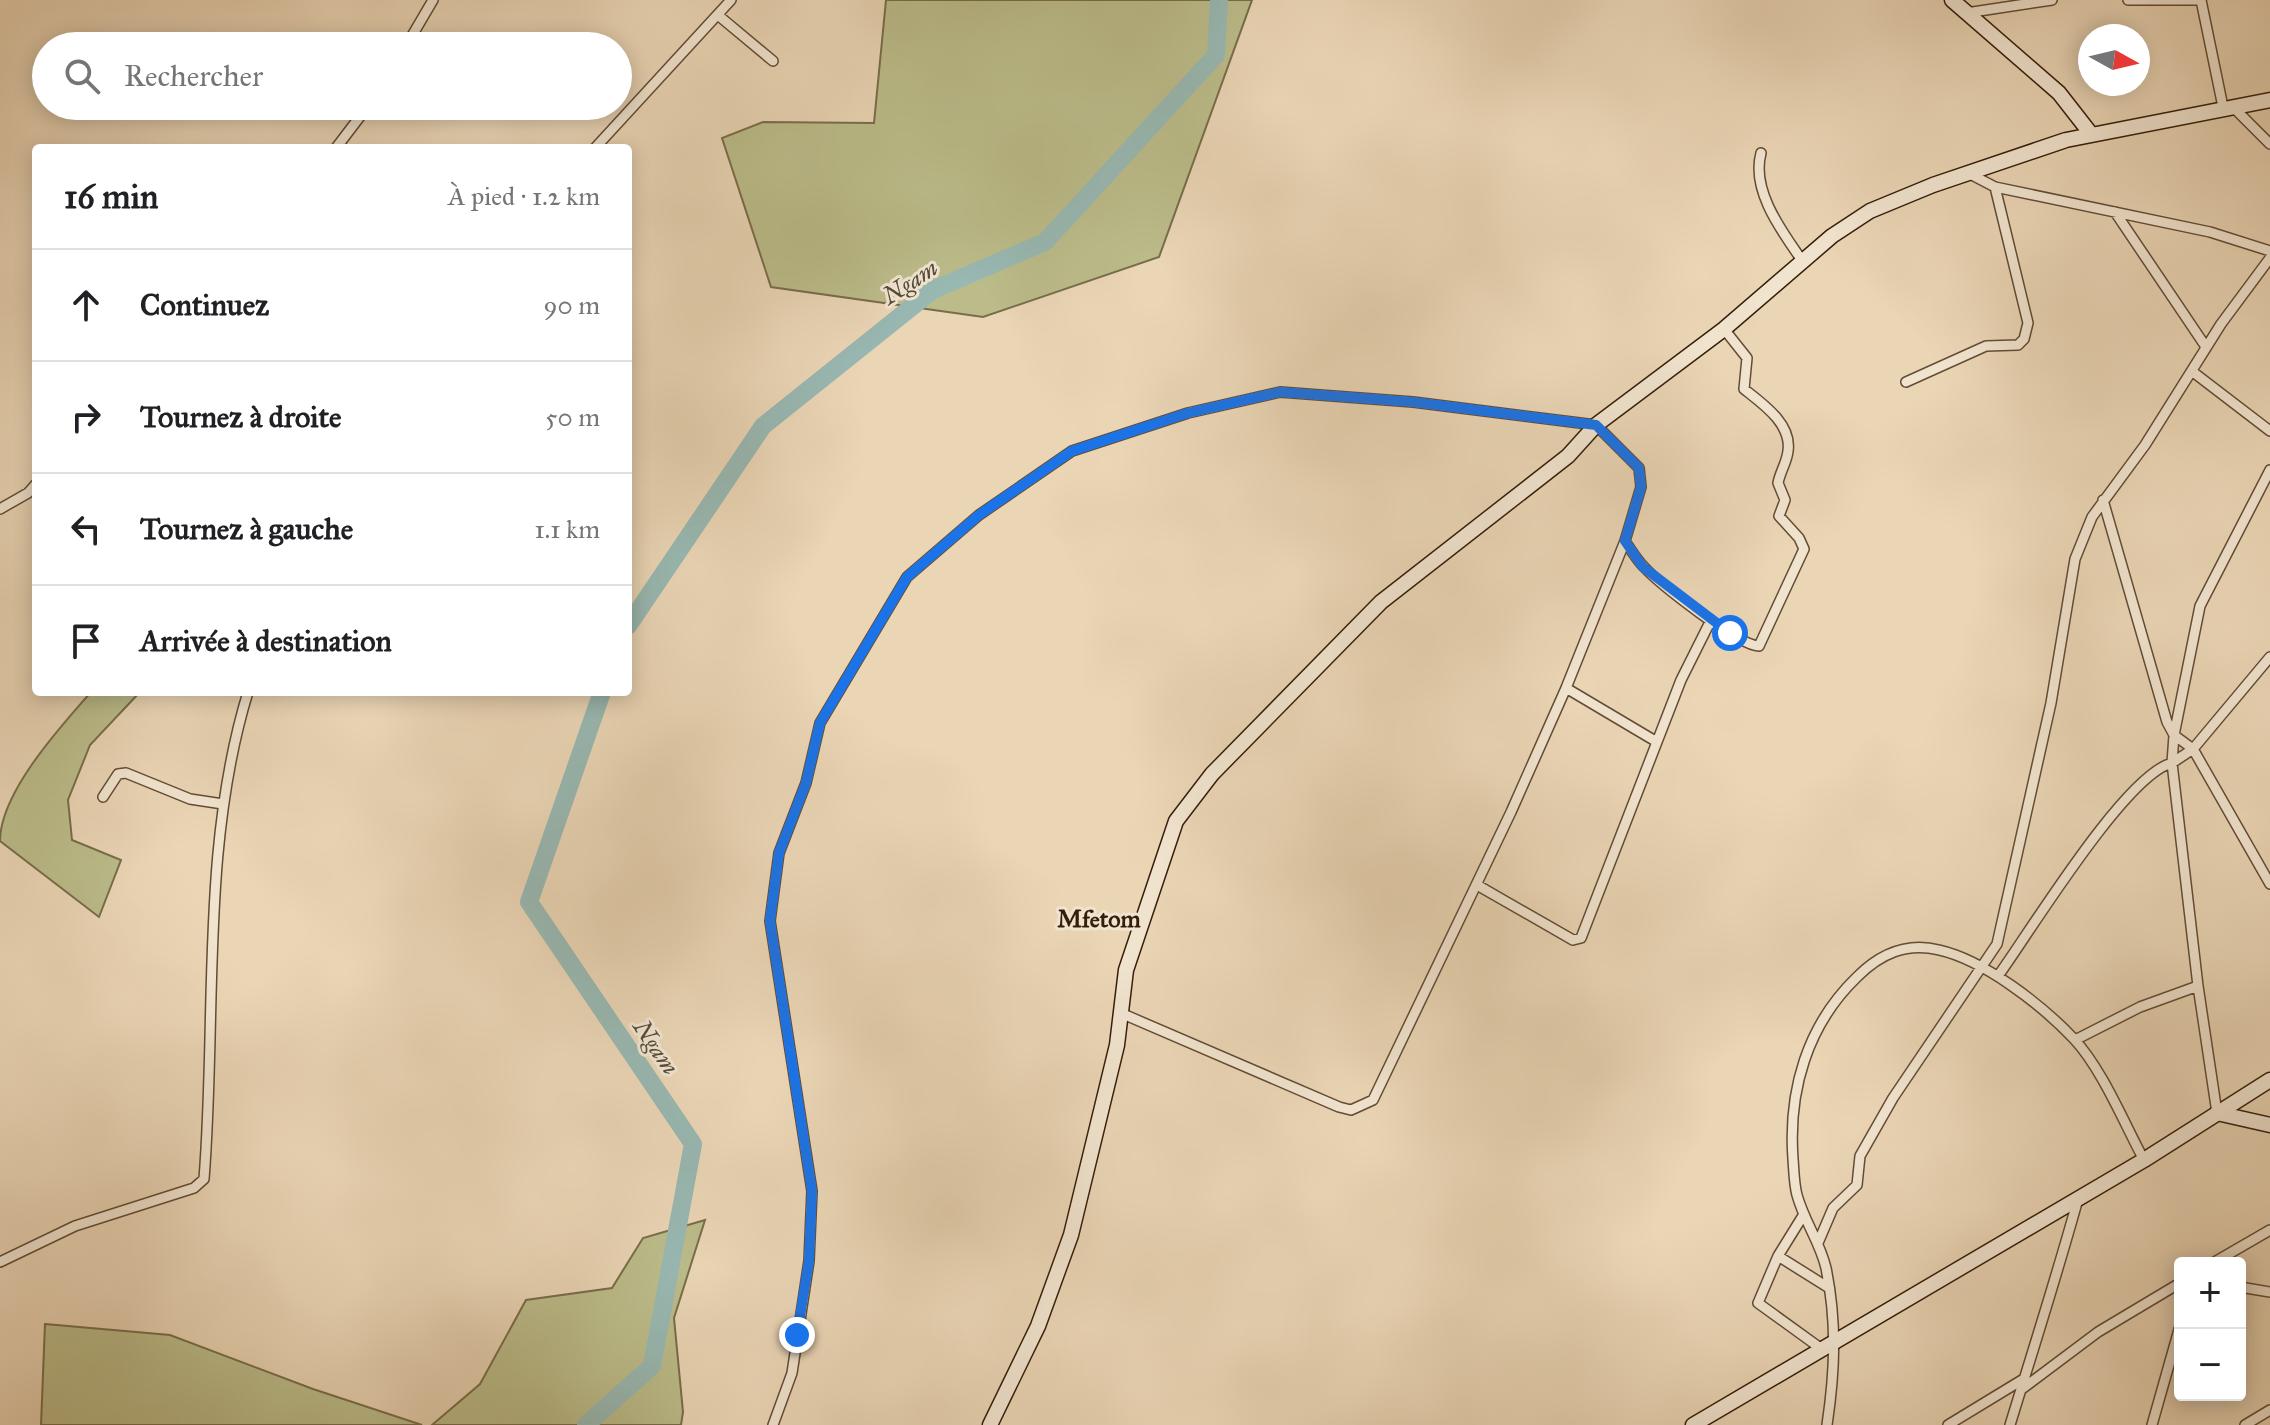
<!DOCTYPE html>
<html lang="fr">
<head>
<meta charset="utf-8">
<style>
  :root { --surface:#fff; --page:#f2f2f2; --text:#202124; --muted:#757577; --line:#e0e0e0 }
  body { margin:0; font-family:"IM FELL Great Primer",serif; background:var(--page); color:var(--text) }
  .controls { position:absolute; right:24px; bottom:24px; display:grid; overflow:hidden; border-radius:8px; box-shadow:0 4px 20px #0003 }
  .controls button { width:72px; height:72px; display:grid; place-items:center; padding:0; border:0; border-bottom:2px solid var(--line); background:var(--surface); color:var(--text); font:40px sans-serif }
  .compass { position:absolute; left:2078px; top:24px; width:72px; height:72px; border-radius:50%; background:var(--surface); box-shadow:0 4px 20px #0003; rotate:98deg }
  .stop { position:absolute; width:24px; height:24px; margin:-18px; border:6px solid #1a73e8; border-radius:50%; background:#fff }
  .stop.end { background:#1a73e8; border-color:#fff; box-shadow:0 2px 8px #0008 }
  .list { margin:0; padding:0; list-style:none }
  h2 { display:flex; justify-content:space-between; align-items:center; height:104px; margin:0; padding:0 32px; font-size:34px }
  h2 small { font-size:26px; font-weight:400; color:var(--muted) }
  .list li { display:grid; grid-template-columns:52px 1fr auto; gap:24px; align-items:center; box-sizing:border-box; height:112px; padding:0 32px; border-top:2px solid var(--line) }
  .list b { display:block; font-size:30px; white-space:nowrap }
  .list em { font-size:26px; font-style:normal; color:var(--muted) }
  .icon { flex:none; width:44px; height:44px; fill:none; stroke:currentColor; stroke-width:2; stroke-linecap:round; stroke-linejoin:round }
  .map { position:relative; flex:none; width:2270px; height:1425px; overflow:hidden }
  .search { position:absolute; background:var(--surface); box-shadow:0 4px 20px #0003; left:32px; top:32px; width:600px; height:88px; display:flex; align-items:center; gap:20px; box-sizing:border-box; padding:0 28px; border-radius:44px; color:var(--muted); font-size:30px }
  .panel { position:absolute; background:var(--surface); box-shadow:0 4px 20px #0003; left:32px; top:144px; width:600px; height:552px; border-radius:8px }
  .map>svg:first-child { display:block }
  .green { fill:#bbbc8a; stroke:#786d4a; stroke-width:2 }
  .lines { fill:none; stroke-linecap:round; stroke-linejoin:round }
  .river { stroke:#98b8b2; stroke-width:18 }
  .street-casing { stroke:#624c35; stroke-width:12 }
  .secondary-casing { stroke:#351e0a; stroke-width:17 }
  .street { stroke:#f1e4cf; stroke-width:9 }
  .secondary { stroke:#f1e4cf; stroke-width:14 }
  .route { stroke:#1a73e8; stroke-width:10 }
  .labels { text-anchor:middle; stroke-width:6; stroke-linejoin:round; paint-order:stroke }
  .water-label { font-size:24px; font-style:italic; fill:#534c3c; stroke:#f1e4cf }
  .neighbourhood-label { font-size:24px; font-weight:bold; fill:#351e0a; stroke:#f1e4cf }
</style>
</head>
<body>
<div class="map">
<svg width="2270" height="1425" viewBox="0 0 2270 1425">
  <rect width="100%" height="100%" fill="#ead5b5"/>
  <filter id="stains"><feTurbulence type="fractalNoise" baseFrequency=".0025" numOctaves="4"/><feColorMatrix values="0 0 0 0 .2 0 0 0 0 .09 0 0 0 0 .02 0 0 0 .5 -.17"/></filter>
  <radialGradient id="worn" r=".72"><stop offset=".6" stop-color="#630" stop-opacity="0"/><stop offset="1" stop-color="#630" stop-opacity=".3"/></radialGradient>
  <path class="green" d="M886,0H1252L1159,257L983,317L771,287L722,138L763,122L874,123Z
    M91,692H140L90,745L68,800L72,840L121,860L99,917L0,841C0,793 60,727 91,692Z
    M705,1220L674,1318L683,1412L681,1425H432L480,1384L526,1300L612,1288L643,1238Z
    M45,1324L170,1335L313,1389L422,1425H41Z"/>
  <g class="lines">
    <path class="river" d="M628,626L763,426L933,290L1045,242L1216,55L1219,0
      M586,1425L652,1366L693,1144L529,902L602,692"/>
    <g class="street-casing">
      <path id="street" d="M2128,0H2197
        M2201,0L2223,107
        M1966,13L2052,0
        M719,16L773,61
        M406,46L433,0
        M2233,107L2270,144
        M336,148L368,106
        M595,148L731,0
        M1761,153C1751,190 1781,230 1801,259
        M1970,174L1995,187L2210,232L2270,251
        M2115,212L2206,347
        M2193,372L2270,431
        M1906,382L1986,346L2018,345L2024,339L2028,323L1995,187
        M0,509L28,493L36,484
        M1625,541C1631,550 1637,560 1644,567C1661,585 1737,645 1759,646L1804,549L1799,538L1779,516L1785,500L1778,483C1780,472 1787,462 1788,451C1792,424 1763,404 1744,389L1747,358L1724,329
        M2270,657L2193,749L2270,884
        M1566,688L1657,742
        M103,797L118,774L126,773L190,799L223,804
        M1477,885L1573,940L1581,938L1681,680L1711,620
        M1998,976C2030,932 2125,775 2172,763L2174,735L2167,722L2103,500
        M2198,986L2172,763L2193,749L2174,735L2200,606L2270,470
        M2075,1040L2140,1007L2198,986L2217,1113
        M1804,1214L1778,1256L1758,1303L1823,1350
        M1818,1243L1833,1208L1857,1185L1860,1156L1893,1098L1997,944L2051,703L2075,559L2092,517L2145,445L2221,324L2270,258
        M1778,1256L1829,1288
        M0,1262L75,1226L194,1188L204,1179C217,1016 200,849 248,692
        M2213,1263L2270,1230
        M2240,1287L2270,1292
        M2022,1389L2098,1332L2180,1283
        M773,1425L792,1373L809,1261L812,1191L770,921L779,853L806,783L820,723L907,577L979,515L1072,451L1188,413L1280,392L1413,402L1596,425L1639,468L1641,487L1625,541L1566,688L1511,812L1373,1100L1351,1110L1339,1107L1123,1014
        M1827,1425C1835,1371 1837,1322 1826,1268C1820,1242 1804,1221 1797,1195C1794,1184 1794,1171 1793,1159C1788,1091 1807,1025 1857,977C1880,954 1906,942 1939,950C1984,960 2042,1005 2074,1039C2102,1069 2124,1123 2144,1160
        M1948,1425L2022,1380
        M2010,1425C2033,1350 2057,1275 2078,1199
        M2152,1425L2180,1326
        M2245,1425L2270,1410"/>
    </g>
    <g class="secondary-casing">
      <path id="secondary" d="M1952,0L2059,93L2091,134
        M2217,1113L2270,1125
        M990,1425L1038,1326L1071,1235L1117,1045L1126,970L1176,821L1212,774L1381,602L1568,456L1596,425L1724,329L1832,236L1870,211L1933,185L2066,140L2270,100
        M1693,1425L2144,1160L2270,1080"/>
    </g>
    <use href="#street" class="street"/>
    <use href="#secondary" class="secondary"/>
  </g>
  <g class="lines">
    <path class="route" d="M797,1335L809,1261L812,1191L770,921L779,853L806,783L820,723L907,577L979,515L1072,451L1188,413L1280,392L1413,402L1596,425L1639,468L1641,487L1625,541L1643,567L1730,633"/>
  </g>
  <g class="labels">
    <g class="water-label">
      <text transform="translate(910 282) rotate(-33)" y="8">Ngam</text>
      <text transform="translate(656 1047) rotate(56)" y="8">Ngam</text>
    </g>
    <g class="neighbourhood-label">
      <text x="1099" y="927">Mfetom</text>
    </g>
  </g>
  <rect width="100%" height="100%" filter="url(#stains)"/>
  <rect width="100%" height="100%" fill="url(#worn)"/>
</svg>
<div class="controls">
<button>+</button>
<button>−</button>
</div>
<svg class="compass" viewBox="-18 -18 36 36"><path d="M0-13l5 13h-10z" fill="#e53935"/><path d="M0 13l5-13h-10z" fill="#757577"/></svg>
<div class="stop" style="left:1730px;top:633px"></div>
<div class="stop end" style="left:797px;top:1335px"></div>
<div class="search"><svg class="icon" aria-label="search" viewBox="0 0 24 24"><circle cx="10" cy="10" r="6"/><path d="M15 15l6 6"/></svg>Rechercher</div>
<section class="panel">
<h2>16 min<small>À pied · 1.2 km</small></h2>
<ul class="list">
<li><svg class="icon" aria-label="ahead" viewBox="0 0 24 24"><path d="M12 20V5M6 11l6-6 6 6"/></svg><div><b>Continuez</b></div><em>90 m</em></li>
<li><svg class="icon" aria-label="right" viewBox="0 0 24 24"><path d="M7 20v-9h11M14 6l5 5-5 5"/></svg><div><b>Tournez à droite</b></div><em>50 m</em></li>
<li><svg class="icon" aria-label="left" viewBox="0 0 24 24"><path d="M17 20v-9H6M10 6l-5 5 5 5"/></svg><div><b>Tournez à gauche</b></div><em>1.1 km</em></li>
<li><svg class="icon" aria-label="arrive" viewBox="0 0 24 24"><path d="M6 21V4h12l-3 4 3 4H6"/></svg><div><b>Arrivée à destination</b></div></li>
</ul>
</section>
</div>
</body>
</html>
